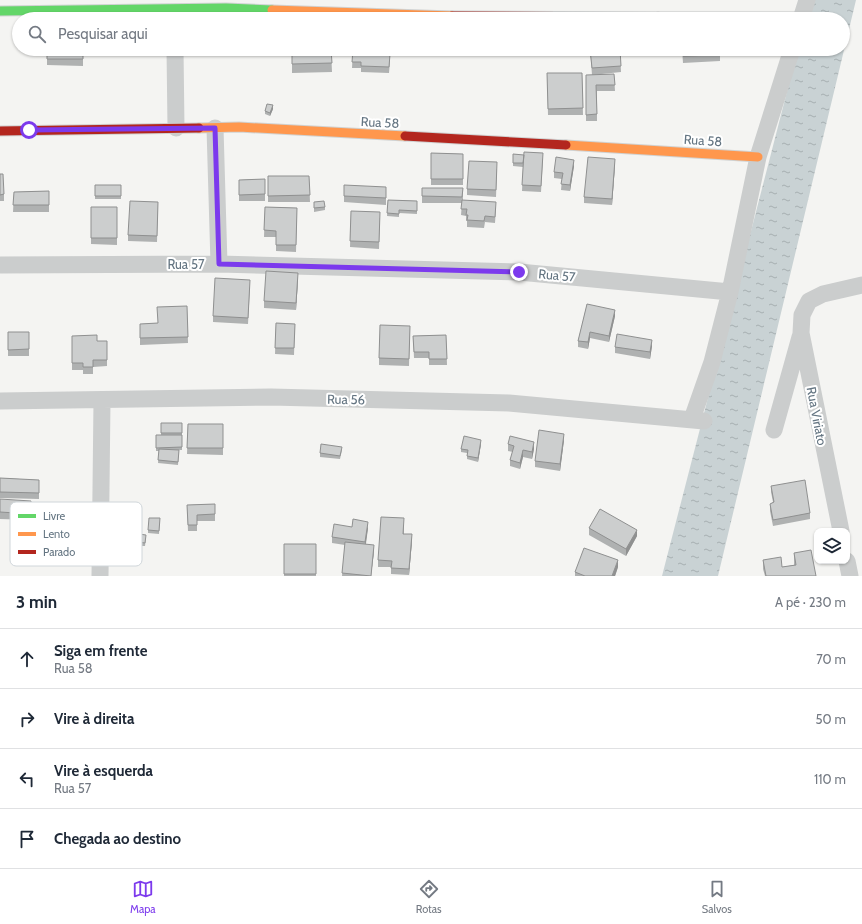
<!DOCTYPE html>
<html lang="pt">
<head>
<meta charset="utf-8">
<style>
  :root { --surface:#fff; --page:#f6f6f7; --text:#1f2937; --muted:#747a83; --line:#e0e1e3; --accent:#7c3aed }
  body { margin:0; font-family:Cabin,sans-serif; background:var(--page); color:var(--text) }
  .controls { position:absolute; right:12px; bottom:12px; display:grid; overflow:hidden; border-radius:8px; box-shadow:0 1px 3px #0004 }
  .controls button { width:36px; height:36px; display:grid; place-items:center; padding:0; border:0; border-bottom:1px solid var(--line); background:var(--surface); color:var(--text); font:20px sans-serif }
  .stop { position:absolute; width:12px; height:12px; margin:-9px; border:3px solid #7c3aed; border-radius:50%; background:#fff }
  .stop.end { background:#7c3aed; border-color:#fff; box-shadow:0 1px 4px #0008 }
  .list { margin:0; padding:0; list-style:none }
  h2 { display:flex; justify-content:space-between; align-items:center; height:52px; margin:0; padding:0 16px; font-size:17px }
  h2 small { font-size:13px; font-weight:400; color:var(--muted) }
  .list li { display:grid; grid-template-columns:26px 1fr auto; gap:12px; align-items:center; box-sizing:border-box; height:60px; padding:0 16px; border-top:1px solid var(--line) }
  .list b { display:block; font-size:15px; white-space:nowrap }
  .list p { margin:0; font-size:13px; white-space:nowrap; color:var(--muted) }
  .list em { font-size:13px; font-style:normal; color:var(--muted) }
  .icon { flex:none; width:22px; height:22px; fill:none; stroke:currentColor; stroke-width:2; stroke-linecap:round; stroke-linejoin:round }
  .map { position:relative; flex:none; width:862px; height:576px; overflow:hidden }
  .search { position:absolute; background:var(--surface); box-shadow:0 1px 3px #0004; left:12px; right:12px; top:12px; height:44px; display:flex; align-items:center; gap:10px; box-sizing:border-box; padding:0 14px; border-radius:22px; color:var(--muted); font-size:15px }
  .sheet { height:292px; background:var(--surface) }
  nav { display:flex; justify-content:space-around; align-items:center; box-sizing:border-box; height:56px; border-top:1px solid var(--line); background:var(--surface); font-size:11px; color:var(--muted) }
  nav a { display:grid; justify-items:center; gap:2px }
  nav .on { color:var(--accent) }
  .map>svg:first-child { display:block }
  .water { fill:url(#water-ripples) }
  .lines { fill:none; stroke-linecap:round; stroke-linejoin:round }
  .fast-casing { stroke:#d0d2d2; stroke-width:11 }
  .slow-casing { stroke:#d0d2d2; stroke-width:11 }
  .jam-casing { stroke:#d0d2d2; stroke-width:11 }
  .street { stroke:#cbcdcd; stroke-width:17 }
  .fast { stroke:#63d668; stroke-width:9 }
  .slow { stroke:#ff974d; stroke-width:9 }
  .jam { stroke:#b3261e; stroke-width:9 }
  .wall { fill:#afb1b1 }
  .shaded-wall { fill:#8f9090 }
  .building { fill:#cccece; stroke:#8f9090 }
  .route { stroke:#7c3aed; stroke-width:5 }
  .labels { text-anchor:middle; stroke-width:4; stroke-linejoin:round; paint-order:stroke }
  .street-label { font-size:13px; fill:#647582; stroke:#fff }
  .key { fill:#fff; stroke:#d0d6da; stroke-width:1 }
  .key-label { font-size:11px; fill:#647582 }
</style>
</head>
<body>
<div class="map">
<svg width="862" height="576" viewBox="0 0 862 576">
  <defs>
    <pattern id="water-ripples" width="26" height="14" patternUnits="userSpaceOnUse"><rect width="26" height="14" fill="#c9d2d4"/><path d="M2 4q2-2 4 0t4 0M15 11q2-2 4 0t4 0" fill="none" stroke="#a7afb1"/></pattern>
  </defs>
  <rect width="100%" height="100%" fill="#f4f4f2"/>
  <path class="water" d="M810,0H856L718,576H662L798,49H843V19H805Z"/>
  <g class="lines">
    <g class="fast-casing">
      <path id="fast" d="M0,11L226,8L272,10"/>
    </g>
    <g class="slow-casing">
      <path id="slow" d="M272,10L452,16
        M658,17H802
        M199,128L239,127L405,136
        M566,145L758,157"/>
    </g>
    <g class="jam-casing">
      <path id="jam" d="M452,16L658,17
        M0,131L199,128
        M405,136L566,145"/>
    </g>
    <path class="street" d="M801,19L807,0
      M175,49L176,128
      M215,128L219,264
      M0,265L219,264L519,272L730,292
      M0,401L271,397L509,403L704,421
      M692,419L712,362L730,292L758,157L792,49
      M774,430L800,337
      M841,531L801,333L802,315L809,301L823,294L862,285
      M847,561L850,576
      M100,576L102,401"/>
    <use href="#fast" class="fast"/>
    <use href="#slow" class="slow"/>
    <use href="#jam" class="jam"/>
  </g>
  <path class="wall" d="M47,49H83V66L47,65Z
    M292,49H331L332,72L292,73Z
    M353,49L380,54L390,61L389,73L361,72V68H352Z
    M590,49H620L621,72L592,75Z
    M682,49H720V61L683,63Z
    M547,73H582L583,115H548Z
    M614,74L615,91H597V121H586V75Z
    M273,109L270,116L265,114V111Z
    M431,153L463,154V185H431Z
    M513,154L543,159L541,192L522,191L523,167L513,166Z
    M615,165L612,205L584,203V197Z
    M574,166L570,191L561,190L562,179L554,178V172Z
    M497,169L496,197L467,195V189Z
    M0,174L4,194V201H0Z
    M268,176H309L310,202H268Z
    M265,179V201H239V180Z
    M95,185H121V199H95Z
    M422,188H463V200L496,208L495,223L485,222L484,228L467,227V221H466V216L461,215L462,203H422Z
    M49,191V212H13L14,192Z
    M386,194V205L344,202V196Z
    M388,200L417,201V214L399,213V217L387,216Z
    M158,202L157,242L128,241V235Z
    M314,202L325,207V210L314,212Z
    M91,207H117V245L91,244Z
    M265,207L297,208L296,252L276,251V237H264Z
    M351,211L380,218L379,249L350,247Z
    M298,280L296,310L264,308V301Z
    M250,287L248,324L213,322V316Z
    M587,304L615,316L609,342L590,338L588,349L578,347V341Z
    M187,306L188,343L140,345V324L158,323Z
    M276,323L295,324L294,355L275,354Z
    M410,326L409,366L379,365V358Z
    M8,332H29V356H8Z
    M446,335L447,365H429V358H414L413,336Z
    M72,336L97,341H107V366L93,367V374H83V370H72Z
    M652,346L650,359L615,353V347Z
    M161,423H182V450H179L178,465L158,463L159,451H156V435H161Z
    M188,424H223V455L187,454Z
    M564,440L560,471L535,467V461Z
    M481,444L478,462L467,459V453L461,452V449Z
    M508,444L534,449L532,459L523,457L520,469L510,466V460L513,452L508,451Z
    M342,450L340,459L320,457V453Z
    M0,478L39,480V499L0,498Z
    M771,486L810,513V519L773,526L770,511V504L773,502L771,492Z
    M0,499L31,507V520L0,519Z
    M215,504V521H197V531H188L187,505Z
    M119,512L118,520L111,519V516Z
    M160,518L159,534L148,533V530Z
    M404,525V534L412,541L409,575L391,574V567H378V560Z
    M352,527L368,528L366,544L374,551L371,576H342L345,545L332,543V537Z
    M589,528L637,536L626,556L589,535Z
    M53,529L51,547L40,546V542Z
    M146,538L145,546H138V542Z
    M284,544H316V576H284Z
    M794,553L816,576H765L763,569V560L782,567L794,565Z
    M618,567L615,576H575V572Z"/>
  <path class="shaded-wall" d="M273,105V109L270,116V113Z
    M615,159V165L612,205V199Z
    M574,160V166L570,191V185Z
    M298,273V280L296,310V303Z
    M615,310V316L609,342V336Z
    M590,332V338L588,349V342Z
    M652,340V346L650,359V352Z
    M564,434V440L560,471V464Z
    M481,440V444L478,462V458Z
    M534,442V449L532,459V452Z
    M523,450V457L520,469V463Z
    M368,522V528L365,548V542Z
    M637,530V536L626,556V549Z
    M412,534V541L409,575V569Z
    M374,545V551L371,576Z
    M618,560V567L615,576H612Z"/>
  <path class="building" d="M331,18V19H292Z
    M47,49H83V59H47Z
    M292,49H331L332,63L292,64Z
    M353,49H380V54H390L389,67L361,66V62H352Z
    M590,49H620L621,66L592,68Z
    M683,49H720V55L683,56Z
    M547,73H582L583,108L548,109Z
    M614,74L615,85H596L597,114L586,115V75Z
    M267,104L273,105L270,113L265,111Z
    M524,152L543,153L541,186L522,185Z
    M431,153L463,154V179H431Z
    M513,154L524,155L523,163H513Z
    M556,157L574,160L570,185L561,184L563,173L554,172Z
    M588,157L615,159L612,199L584,197Z
    M469,161L497,162L496,190L467,189Z
    M0,174H3L4,194L0,195Z
    M268,176H309L310,195L268,196Z
    M265,179V194L239,195V180Z
    M95,185H121V196H95Z
    M344,185L386,187V198L344,196Z
    M422,188H463L462,197L422,196Z
    M49,191V205H13L14,192Z
    M388,200L417,201V211L399,210V214L387,213Z
    M462,200L496,202L495,217L485,216L484,221L467,220L468,215H466L467,209H461Z
    M130,201L158,202L157,236L128,235Z
    M324,201L325,207L314,208V202Z
    M91,207H117V238H91Z
    M265,207L297,208L296,245H276V231L264,230Z
    M351,211L380,212L379,242L350,241Z
    M266,271L298,273L296,303L264,301Z
    M215,278L250,280L248,318L213,316Z
    M587,304L615,310L609,336L590,332L588,342L578,341Z
    M187,306L188,337L140,338V324L158,323L157,307Z
    M276,323L295,324L294,348H275Z
    M380,325L410,326L409,359L379,358Z
    M8,332H29V349L8,350Z
    M617,334L652,340L650,352L615,347Z
    M97,335V341H107V360H93V367H83V363H72V336Z
    M446,335L447,359H429V352H414L413,336Z
    M161,423H182V433H161Z
    M188,424H223V448H187Z
    M539,430L564,434L560,464L535,461Z
    M156,435H182V447L156,448Z
    M464,436L481,440L478,458L467,456L468,450L461,449Z
    M510,436L534,442L532,452L523,450L520,463L510,460L514,446L508,444Z
    M321,444L342,447L340,456L320,453Z
    M159,449L179,450L178,462L158,460Z
    M0,478L39,480V493L0,492Z
    M805,480L810,513L773,520L770,504L774,502L771,486Z
    M0,499L31,501V514L0,512Z
    M215,504V514L197,515V525H188L187,505Z
    M600,509L637,530L626,549L589,528Z
    M381,517L404,518L403,534H412L409,569L391,568L392,561L378,560Z
    M149,518H160L159,531L148,530Z
    M353,519L368,522L365,542L332,537L334,524L352,527Z
    M139,534L146,535L145,543L138,542Z
    M345,542L374,545L371,576L342,573Z
    M284,544H316V574H284Z
    M584,548L618,560L612,576H585L575,572Z
    M811,550L816,576H766L763,560L781,557L782,567L796,565L794,553Z"/>
  <g class="lines">
    <path class="route" d="M29,130L215,128L219,264L519,272"/>
  </g>
  <g class="labels">
    <g class="street-label">
      <text transform="translate(380 122) rotate(3)" y="5">Rua 58</text>
      <text transform="translate(703 140) rotate(4)" y="5">Rua 58</text>
      <text x="186" y="269">Rua 57</text>
      <text transform="translate(557 275) rotate(5)" y="5">Rua 57</text>
      <text transform="translate(346 399) rotate(1)" y="5">Rua 56</text>
      <text transform="translate(817 416) rotate(79)" y="5">Rua Viriato</text>
    </g>
  </g>
  <rect x="10" y="502" width="132" height="64" rx="6" class="key"/>
  <rect x="18" y="514" width="18" height="4" fill="#63d668"/>
  <rect x="18" y="532" width="18" height="4" fill="#ff974d"/>
  <rect x="18" y="550" width="18" height="4" fill="#b3261e"/>
  <g class="key-label">
    <text x="43" y="520">Livre</text>
    <text x="43" y="538">Lento</text>
    <text x="43" y="556">Parado</text>
  </g>
</svg>
<div class="controls">
<button><svg class="icon" aria-label="layers" viewBox="0 0 24 24"><path d="M12 4l9 5-9 5-9-5zM3 14l9 5 9-5"/></svg></button>
</div>
<div class="stop" style="left:29px;top:130px"></div>
<div class="stop end" style="left:519px;top:272px"></div>
<div class="search"><svg class="icon" aria-label="search" viewBox="0 0 24 24"><circle cx="10" cy="10" r="6"/><path d="M15 15l6 6"/></svg>Pesquisar aqui</div>
</div>
<section class="sheet">
<h2>3 min<small>A pé · 230 m</small></h2>
<ul class="list">
<li><svg class="icon" aria-label="ahead" viewBox="0 0 24 24"><path d="M12 20V5M6 11l6-6 6 6"/></svg><div><b>Siga em frente</b><p>Rua 58</p></div><em>70 m</em></li>
<li><svg class="icon" aria-label="right" viewBox="0 0 24 24"><path d="M7 20v-9h11M14 6l5 5-5 5"/></svg><div><b>Vire à direita</b></div><em>50 m</em></li>
<li><svg class="icon" aria-label="left" viewBox="0 0 24 24"><path d="M17 20v-9H6M10 6l-5 5 5 5"/></svg><div><b>Vire à esquerda</b><p>Rua 57</p></div><em>110 m</em></li>
<li><svg class="icon" aria-label="arrive" viewBox="0 0 24 24"><path d="M6 21V4h12l-3 4 3 4H6"/></svg><div><b>Chegada ao destino</b></div></li>
</ul>
</section>
<nav>
<a class="on"><svg class="icon" aria-label="map" viewBox="0 0 24 24"><path d="M3 6l6-2 6 2 6-2v14l-6 2-6-2-6 2zM9 4v14M15 6v14"/></svg>Mapa</a>
<a><svg class="icon" aria-label="directions" viewBox="0 0 24 24"><path d="M12 3l9 9-9 9-9-9zM9 14v-3h6M13 9l2 2-2 2"/></svg>Rotas</a>
<a><svg class="icon" aria-label="saved" viewBox="0 0 24 24"><path d="M7 4h10v16l-5-4-5 4z"/></svg>Salvos</a>
</nav>
</body>
</html>
